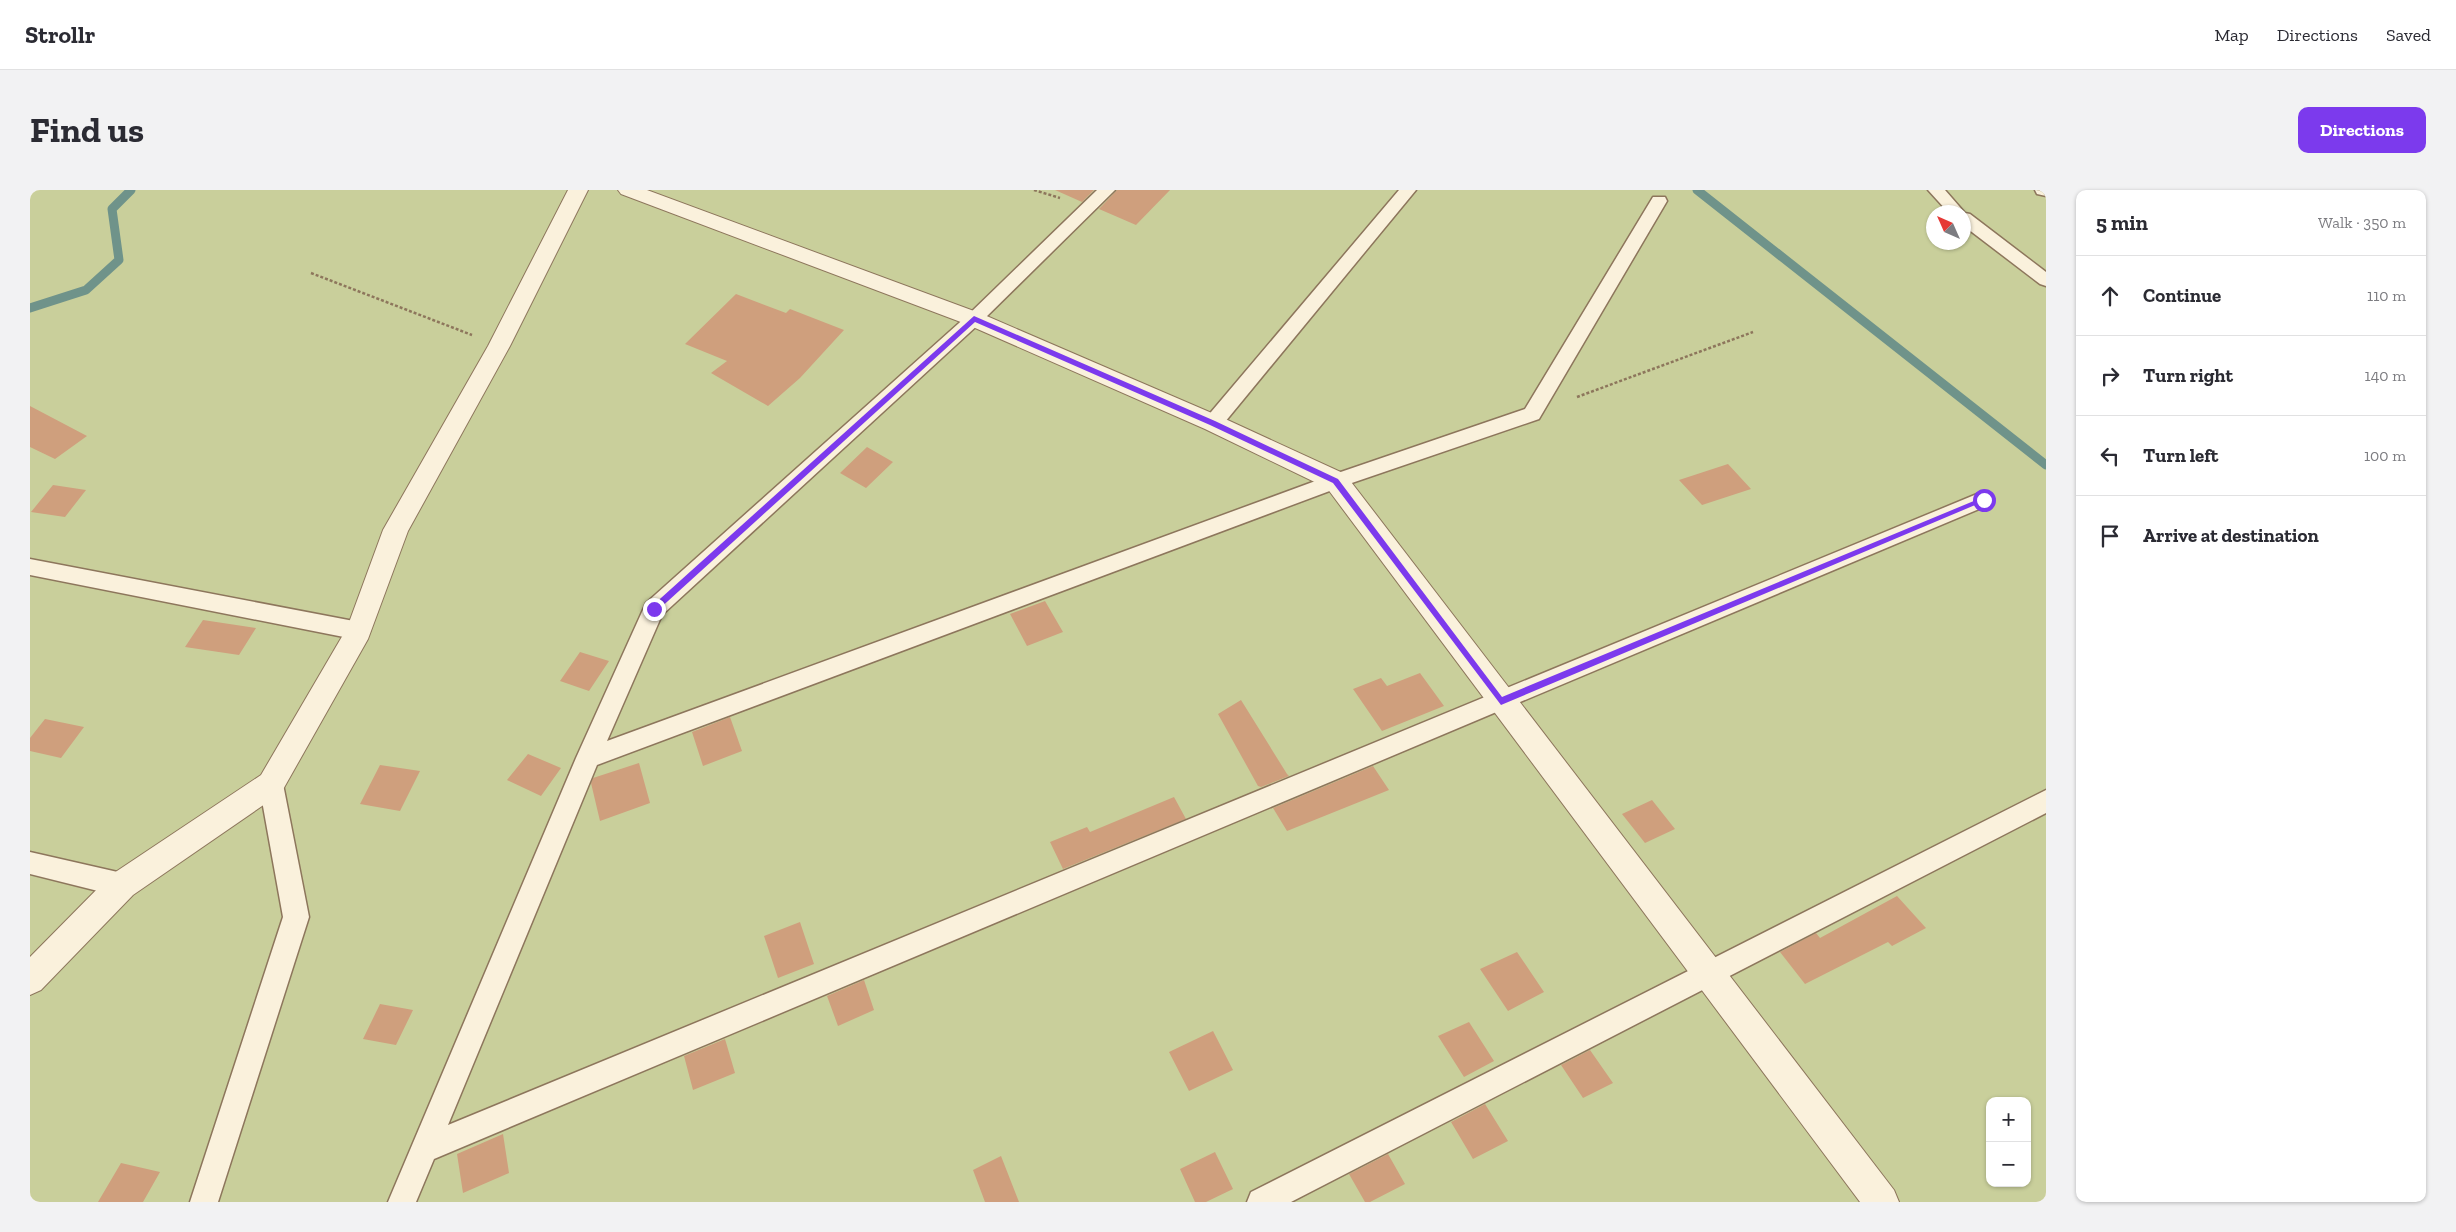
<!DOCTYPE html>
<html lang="en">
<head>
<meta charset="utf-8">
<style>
  :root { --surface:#fff; --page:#f2f2f3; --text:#2b2b33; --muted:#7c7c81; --line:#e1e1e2; --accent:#7c3aed }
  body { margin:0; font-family:"Zilla Slab",serif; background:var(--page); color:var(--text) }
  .controls { position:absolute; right:15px; bottom:15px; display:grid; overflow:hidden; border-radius:10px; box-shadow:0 1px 4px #0004 }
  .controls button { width:45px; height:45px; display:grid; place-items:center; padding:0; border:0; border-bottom:1px solid var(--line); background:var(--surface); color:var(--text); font:25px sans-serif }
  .compass { position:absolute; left:1896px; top:15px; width:45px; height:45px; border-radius:50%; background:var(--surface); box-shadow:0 1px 4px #0004; rotate:315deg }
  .stop { position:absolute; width:15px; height:15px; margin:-11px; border:4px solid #7c3aed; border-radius:50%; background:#fff }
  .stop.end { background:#7c3aed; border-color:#fff; box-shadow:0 1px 5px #0008 }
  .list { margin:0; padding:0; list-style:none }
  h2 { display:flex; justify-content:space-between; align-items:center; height:65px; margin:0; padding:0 20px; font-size:21px }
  h2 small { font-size:16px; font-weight:400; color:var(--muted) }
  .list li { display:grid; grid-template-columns:32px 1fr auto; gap:15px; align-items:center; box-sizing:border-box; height:80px; padding:0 20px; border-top:1px solid var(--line) }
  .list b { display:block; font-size:19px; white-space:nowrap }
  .list em { font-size:16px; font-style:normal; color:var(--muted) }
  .icon { flex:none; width:28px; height:28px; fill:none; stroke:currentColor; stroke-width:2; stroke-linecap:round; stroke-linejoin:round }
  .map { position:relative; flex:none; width:2016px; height:1012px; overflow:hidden; border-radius:10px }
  header { display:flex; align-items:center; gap:30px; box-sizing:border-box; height:70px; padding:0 25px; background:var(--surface); border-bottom:1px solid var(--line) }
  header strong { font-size:24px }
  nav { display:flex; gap:28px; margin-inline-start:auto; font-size:18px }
  .intro { display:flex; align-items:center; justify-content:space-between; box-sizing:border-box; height:120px; padding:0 30px }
  h1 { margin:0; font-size:35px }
  .button { padding:12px 22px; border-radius:10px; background:var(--accent); color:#fff; font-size:18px; font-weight:700 }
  main { display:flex; gap:30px; padding:0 30px }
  aside { flex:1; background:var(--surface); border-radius:10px; box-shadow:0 1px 4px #0004 }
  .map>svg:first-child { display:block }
  .green { fill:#c9cf9b; fill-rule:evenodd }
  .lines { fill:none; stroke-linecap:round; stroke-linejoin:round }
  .stream { stroke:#6f938a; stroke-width:9 }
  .building { fill:#cf9f7d }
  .service-casing { stroke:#8d765c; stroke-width:3 }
  .minor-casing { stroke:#8d765c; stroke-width:2 }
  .path { stroke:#8d765c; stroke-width:2.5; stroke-dasharray:3 2; stroke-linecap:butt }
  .service { fill:#faf1dc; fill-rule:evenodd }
  .minor { fill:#faf1dc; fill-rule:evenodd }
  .route { fill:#7c3aed }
</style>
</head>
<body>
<header>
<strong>Strollr</strong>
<nav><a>Map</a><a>Directions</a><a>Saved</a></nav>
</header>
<div class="intro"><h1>Find us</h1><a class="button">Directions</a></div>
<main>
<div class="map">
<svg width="2016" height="1012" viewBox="0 0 2016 1012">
  <rect width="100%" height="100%" fill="#f0e4c8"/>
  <path class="green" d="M0,0H2016V1012H0ZM1904,22H1934V52H1904ZM1960,911H1997V993H1960Z"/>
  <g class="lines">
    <path class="stream" d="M1667,0L2016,275
      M0,118L56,100L89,70L82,19L101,0"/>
  </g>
  <path class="building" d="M1025,0H1064L1052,12Z
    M1087,0H1140L1106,35L1069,19Z
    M706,104L756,123L760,119L814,140L770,188L738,216L681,183L697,171L655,154Z
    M0,216L57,246L25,269L0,257Z
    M837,257L863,272L836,298L810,283Z
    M1698,274L1721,299L1672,315L1649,290Z
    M23,295L56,300L35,327L1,322Z
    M1015,411L1033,442L997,456L980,424Z
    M173,430L226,438L209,465L155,457Z
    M550,462L579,471L559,501L530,491Z
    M1390,483L1414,516L1352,541L1323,499L1351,488L1357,496Z
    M1211,510L1257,584L1259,586L1231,597L1228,596L1188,524Z
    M700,527L712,561L673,576L662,542Z
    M15,529L54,537L31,568L0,561V548Z
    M498,564L531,578L511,606L477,590Z
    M609,573L620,613L570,631L561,593L563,588Z
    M350,575L390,581L370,621L330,614Z
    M1343,576L1359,600L1257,641L1243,618Z
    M1144,607L1156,629L1033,679L1020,652L1057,637L1060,642Z
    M1622,610L1645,639L1615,653L1592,624Z
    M1867,706L1896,738L1862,756L1858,752L1775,794L1750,762L1786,743L1790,748Z
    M770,732L784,774L748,788L734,746Z
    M1487,762L1514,802L1478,821L1450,779Z
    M834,790L844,820L808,836L797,806Z
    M350,814L383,820L366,855L333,849Z
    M1439,832L1464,871L1434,887L1408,846Z
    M1183,841L1203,880L1159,901L1139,862Z
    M695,849L705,883L663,900L654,866Z
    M1560,860L1583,893L1553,908L1531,875Z
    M1455,914L1478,951L1443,969L1421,932Z
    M473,944L479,983L433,1003L427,964Z
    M1185,962L1203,999L1176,1012H1165L1150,979Z
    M1358,964L1375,994L1340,1012H1335L1319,984Z
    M971,966L989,1012H955L943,980Z
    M91,973L130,982L113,1012H68Z"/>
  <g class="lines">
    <g class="service-casing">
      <path id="service" d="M1067,0H1085L950,133L632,425L577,551L1299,286L1495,219L1623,7H1635L1637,11L1509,229L1313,296L567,575L418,935L1947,304L1954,301L1961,304L1964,309L1961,314L404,969L386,1012H358L546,568L616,413L938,125Z
        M1369,0H1386L1190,238L1183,240L1176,238L1173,233L1176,228Z
        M1898,0H1915L1935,23L1940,24L2016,82V96L2010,94L1934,36V22H1918Z
        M2005,0H2016V6L2007,4Z
        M0,369L329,432L337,435L340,441L337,447L329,450L0,385Z
        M241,583L249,587L253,594L279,727L188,1012H160L253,727L229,594L233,587Z
        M2016,600V623L1261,1012H1217L1221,1002Z
        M0,662L92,683L101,687L104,695L101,703L92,707L0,684Z"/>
    </g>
    <g class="minor-casing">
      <path id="minor" d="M538,0H558L480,156L378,341L338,449L251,603L103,705L11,800L0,805V767L81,685L231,585L317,438L353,340L458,156Z
        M588,0H617L952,124L1191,227L1315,284L1864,1000L1869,1012H1830L1297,298L1175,239L936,134L591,4Z"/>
    </g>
    <path class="path" d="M1004,0L1030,8
      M281,83L442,145
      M1547,207L1723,142"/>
    <use href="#service" class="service"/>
    <use href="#minor" class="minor"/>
  </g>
  <path class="route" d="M944,126L1185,231L1308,289L1472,507L1951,308L1957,310L1471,515L1303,293L1180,235L945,132L627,421H621V417Z"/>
</svg>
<div class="controls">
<button>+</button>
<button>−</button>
</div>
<svg class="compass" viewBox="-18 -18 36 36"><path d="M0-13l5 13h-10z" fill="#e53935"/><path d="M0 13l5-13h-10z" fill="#7c7c81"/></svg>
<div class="stop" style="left:1954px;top:310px"></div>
<div class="stop end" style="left:624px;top:419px"></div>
</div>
<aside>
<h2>5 min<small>Walk · 350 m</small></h2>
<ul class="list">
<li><svg class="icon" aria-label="ahead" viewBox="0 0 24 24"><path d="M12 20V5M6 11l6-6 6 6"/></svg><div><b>Continue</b></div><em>110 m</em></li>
<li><svg class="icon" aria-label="right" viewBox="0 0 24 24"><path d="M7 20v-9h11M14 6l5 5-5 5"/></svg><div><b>Turn right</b></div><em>140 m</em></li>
<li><svg class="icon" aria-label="left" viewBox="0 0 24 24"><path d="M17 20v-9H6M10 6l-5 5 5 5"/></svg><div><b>Turn left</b></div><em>100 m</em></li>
<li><svg class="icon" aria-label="arrive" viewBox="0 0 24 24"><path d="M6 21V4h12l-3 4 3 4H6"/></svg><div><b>Arrive at destination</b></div></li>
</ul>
</aside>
</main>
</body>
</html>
